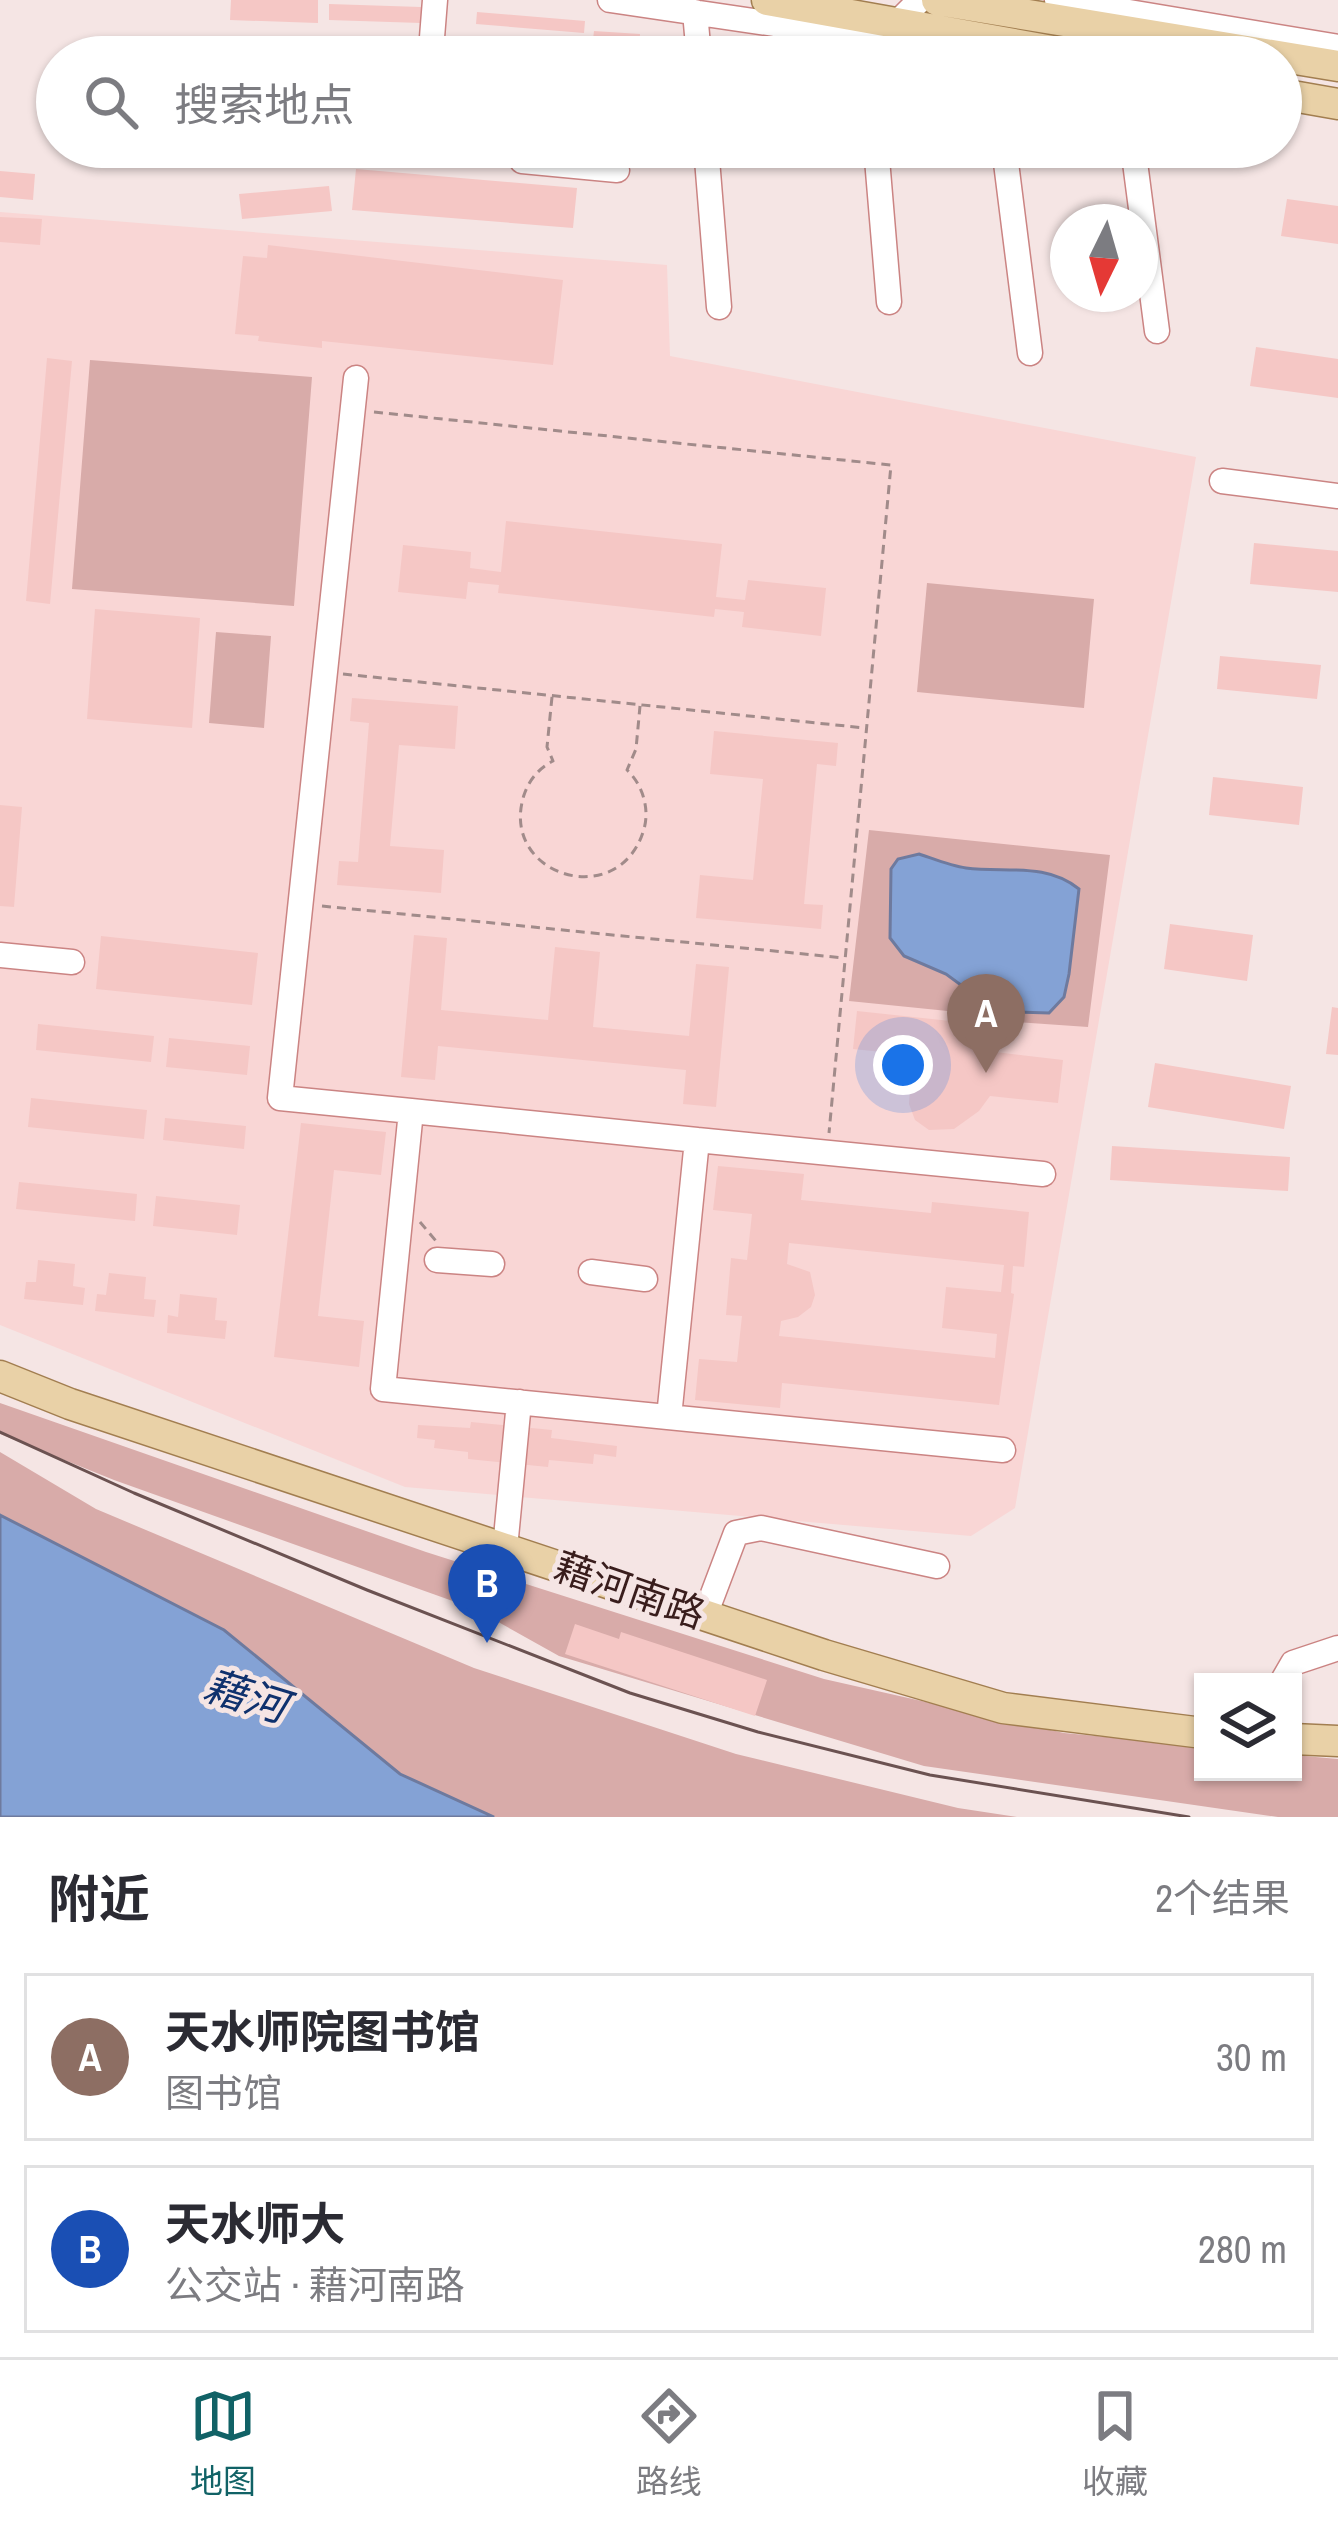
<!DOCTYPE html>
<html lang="zh">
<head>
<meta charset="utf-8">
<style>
  :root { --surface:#fff; --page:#f2f2f3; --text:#2b2b33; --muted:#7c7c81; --line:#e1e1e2; --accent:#116266 }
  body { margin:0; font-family:"Archivo Narrow","Noto Sans SC",sans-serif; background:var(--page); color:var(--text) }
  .controls { position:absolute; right:36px; bottom:36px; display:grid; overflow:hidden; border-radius:0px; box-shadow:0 3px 9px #0004 }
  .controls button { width:108px; height:108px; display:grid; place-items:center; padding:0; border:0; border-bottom:3px solid var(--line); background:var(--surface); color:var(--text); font:60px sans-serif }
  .compass { position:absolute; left:1050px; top:204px; width:108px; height:108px; border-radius:50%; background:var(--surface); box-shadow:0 3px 9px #0004; rotate:185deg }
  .you { position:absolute; left:903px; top:1065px; width:42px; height:42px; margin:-30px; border:9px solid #fff; border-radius:50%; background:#1a73e8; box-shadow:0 0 0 18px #1a73e833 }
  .badge { display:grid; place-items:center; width:78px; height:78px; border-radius:50%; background:var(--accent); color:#fff; font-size:39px; font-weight:700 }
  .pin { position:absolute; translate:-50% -99px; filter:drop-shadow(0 3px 6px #0008) }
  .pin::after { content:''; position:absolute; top:63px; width:42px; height:36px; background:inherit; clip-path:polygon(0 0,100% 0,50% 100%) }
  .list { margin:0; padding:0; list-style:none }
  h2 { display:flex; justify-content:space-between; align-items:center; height:156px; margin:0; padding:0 48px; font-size:51px }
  h2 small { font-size:39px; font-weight:400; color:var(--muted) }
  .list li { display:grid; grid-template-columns:78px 1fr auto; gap:36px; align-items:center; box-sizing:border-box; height:168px; margin:0 24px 24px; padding:0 24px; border:3px solid var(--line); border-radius:0px }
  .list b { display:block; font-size:45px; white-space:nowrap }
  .list p { margin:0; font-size:39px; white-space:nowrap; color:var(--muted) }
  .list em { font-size:39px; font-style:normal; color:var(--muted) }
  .icon { flex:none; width:66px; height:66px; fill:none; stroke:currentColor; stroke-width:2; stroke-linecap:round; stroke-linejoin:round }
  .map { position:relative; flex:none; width:1338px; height:1817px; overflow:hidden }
  .search { position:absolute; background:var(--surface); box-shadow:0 3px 9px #0004; left:36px; right:36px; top:36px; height:132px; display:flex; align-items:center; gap:30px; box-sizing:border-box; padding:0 42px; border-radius:66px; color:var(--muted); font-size:45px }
  .sheet { height:540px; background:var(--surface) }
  nav { display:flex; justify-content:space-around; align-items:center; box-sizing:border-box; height:168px; border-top:3px solid var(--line); background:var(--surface); font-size:33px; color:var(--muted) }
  nav a { display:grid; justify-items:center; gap:6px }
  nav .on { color:var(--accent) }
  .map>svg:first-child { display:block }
  .built { fill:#f9d6d5 }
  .green { fill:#d8aba9 }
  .water { fill:#84a2d5; stroke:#6e7a9e; stroke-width:3 }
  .building { fill:#f5c7c5; fill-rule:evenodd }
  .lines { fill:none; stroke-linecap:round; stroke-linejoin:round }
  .minor-casing { stroke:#cb8483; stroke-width:27 }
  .major-casing { stroke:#a27e50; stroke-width:33 }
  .path { stroke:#a18b8a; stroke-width:3; stroke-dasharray:9 6; stroke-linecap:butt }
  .minor { stroke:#fff; stroke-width:24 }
  .major { stroke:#e9d1a7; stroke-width:30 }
  .tram { stroke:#6b5251; stroke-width:3 }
  .labels { text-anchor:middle; stroke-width:10; stroke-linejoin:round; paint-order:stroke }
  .street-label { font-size:39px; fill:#391d1c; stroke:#f5e5e4 }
  .water-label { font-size:42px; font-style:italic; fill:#0f316d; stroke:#f5e5e4 }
</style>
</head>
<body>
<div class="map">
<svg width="1338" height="1817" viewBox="0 0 1338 1817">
  <rect width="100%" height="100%" fill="#f5e5e4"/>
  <path class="built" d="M0,212L667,265L670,356L1196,457L1015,1508L971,1536L405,1487L0,1325Z"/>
  <path class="green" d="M90,360L312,377L294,606L72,589Z
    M927,583L1094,599L1084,708L917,692Z
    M216,632L271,636L264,728L209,723Z
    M869,830L1110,855L1088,1027L1002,1021L997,1016L849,1001Z
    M0,1403L426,1552L824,1679L1064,1733L1203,1746V1772H1293V1755L1338,1759V1817H1278L924,1766L559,1656L475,1609L114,1480L0,1434Z
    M0,1452L96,1509L474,1668L736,1754L958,1808L1017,1817H494L400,1774L224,1630L0,1515Z"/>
  <path class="water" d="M919,854C934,859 951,866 966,868C1005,873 1046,862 1079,889L1069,974L1064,997L1049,1013L1015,1012L984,1002L946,974L904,956L890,938L891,869L898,859Z
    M0,1515L224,1630L400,1774L494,1817H0Z"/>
  <path class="building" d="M231,0H318V23L230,20Z
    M329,4L421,7V23L329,20Z
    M477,12L585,21L584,33L476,24Z
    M594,31L640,34L639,57H609L610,50L592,48Z
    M356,169L577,188L573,228L352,210Z
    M0,171L35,174L33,200L0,197Z
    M329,186L332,211L242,219L239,194Z
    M1287,199L1338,206V244L1281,236Z
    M0,217L42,219L40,245L0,242Z
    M268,245L563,280L553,365L322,341V348L258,341L259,336L235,334L243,256L267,258Z
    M1256,347L1338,359V398L1250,386Z
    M47,358L72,361L50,604L26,601Z
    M506,521L722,544L716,597L745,600L748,580L826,588L821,636L742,627L744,612L715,609L714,617L498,593L499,585L468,582L466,599L398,592L403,545L471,552L470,568L501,572Z
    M1254,543L1338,551V592L1250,584Z
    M95,609L200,618L192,728L87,719Z
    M1220,656L1321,665L1317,699L1217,689Z
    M352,698L458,706L455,749L399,745L390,846L444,850L441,893L337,885L339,861L358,862L369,723L350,721Z
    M714,731L838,743L836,766L817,764L804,904L823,905L821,929L696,918L700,875L753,880L763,779L710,774Z
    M1213,777L1303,787L1299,825L1209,815Z
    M0,805L22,807L14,907L0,906Z
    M1170,924L1253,935L1247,981L1164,969Z
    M414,935L447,938L441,1010L548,1020L555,947L600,952L593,1027L689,1036L696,964L729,967L716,1107L683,1104L686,1070L438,1046L435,1080L401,1077Z
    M101,936L258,953L252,1005L96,989Z
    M1332,1007L1338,1008V1055L1326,1054Z
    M857,1011L997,1026L995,1052L1063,1060L1058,1103L990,1096L979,1111L954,1129L929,1130L915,1120L909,1104L912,1055L853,1049Z
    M38,1024L154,1036L151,1062L36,1050Z
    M169,1038L250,1046L247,1075L166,1067Z
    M1155,1063L1291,1086L1284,1129L1148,1107Z
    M31,1098L147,1110L144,1139L28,1127Z
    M165,1118L246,1126L244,1149L163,1140Z
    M301,1123L386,1132L381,1175L334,1170L318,1316L364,1321L359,1367L274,1357Z
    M1112,1146L1290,1157L1288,1191L1110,1180Z
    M718,1166L804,1174L801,1200L931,1213L932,1202L1029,1212L1024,1267L1013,1266L1011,1293L1014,1294L999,1405L782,1383L780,1408L695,1400L699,1359L737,1362L742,1316L726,1315L731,1258L747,1260L752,1214L713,1210ZM789,1243L1004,1265L1001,1292L946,1287L942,1328L997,1334L995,1358L779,1336L781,1321L798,1317L811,1307L815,1295L810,1272L787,1264Z
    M19,1182L137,1194L135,1221L16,1209Z
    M156,1196L240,1205L237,1235L153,1226Z
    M38,1260L75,1264L73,1286L85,1288L83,1305L24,1299L26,1282H36Z
    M109,1273L146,1277L144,1299L156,1300L154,1317L95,1311L97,1294L106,1295Z
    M180,1294L217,1298L215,1320L227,1321L225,1339L167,1333L168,1315L178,1317Z
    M471,1422L552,1430L551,1438L617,1446L616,1457L594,1454L593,1464L549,1460L548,1467L468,1459V1452L434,1448L435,1440L417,1438L418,1425L470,1428Z
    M575,1624L619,1639L621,1632L767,1680L755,1716L565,1654Z"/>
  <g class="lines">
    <g class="minor-casing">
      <path id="minor" d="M435,0L431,50L573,56
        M610,0L774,24L875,32
        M1057,0L1338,47
        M695,12L699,57
        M927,42L990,57
        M869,57L887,33L920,0
        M522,147V161L617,170
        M706,147L719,307
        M876,147L889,302
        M1004,147L1030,353
        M1133,147L1157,331
        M356,378L280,1098L411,1111
        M1222,481L1338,496
        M0,955L72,962
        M697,1140L1043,1174
        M437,1260L492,1264
        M591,1272L645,1279
        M669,1417L697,1140L411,1111L383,1389C590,1409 796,1430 1003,1450
        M505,1548L519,1402
        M705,1615L736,1533L761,1528L937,1566
        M1282,1682L1293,1663L1338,1648"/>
    </g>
    <g class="major-casing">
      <path id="major" d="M767,0L1086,57
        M937,0L1338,66
        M1281,94L1338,104
        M0,1376L70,1404L824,1655L1003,1708L1203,1733
        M1293,1739L1338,1741"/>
    </g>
    <path class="path" d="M374,412L891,465L829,1133
      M343,674L865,728
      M552,697L547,747L553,761C539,768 529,780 524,795C498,876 620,913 644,829C650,808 642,784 627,770L636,749L640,706
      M322,906L844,958
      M420,1222L436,1241"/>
    <use href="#minor" class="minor"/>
    <use href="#major" class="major"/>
    <path class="tram" d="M0,1432L134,1493L367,1590L630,1693L758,1732L930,1775L1189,1817"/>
  </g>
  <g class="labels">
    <g class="street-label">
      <text transform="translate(630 1590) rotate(19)" y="14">藉河南路</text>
    </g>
    <g class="water-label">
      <text transform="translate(246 1696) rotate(17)" y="15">藉河</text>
    </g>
  </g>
</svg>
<div class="controls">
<button><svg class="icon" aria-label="layers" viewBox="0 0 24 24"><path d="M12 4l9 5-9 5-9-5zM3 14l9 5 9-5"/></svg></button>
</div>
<svg class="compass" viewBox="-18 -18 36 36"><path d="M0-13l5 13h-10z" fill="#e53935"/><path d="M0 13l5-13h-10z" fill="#7c7c81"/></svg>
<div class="you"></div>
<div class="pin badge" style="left:986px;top:1073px;background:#8d6e63">A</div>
<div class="pin badge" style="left:487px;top:1643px;background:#1a4fb4">B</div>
<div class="search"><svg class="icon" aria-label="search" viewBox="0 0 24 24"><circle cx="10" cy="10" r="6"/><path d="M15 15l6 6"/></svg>搜索地点</div>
</div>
<section class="sheet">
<h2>附近<small>2个结果</small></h2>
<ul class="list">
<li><span class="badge" style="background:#8d6e63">A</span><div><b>天水师院图书馆</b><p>图书馆</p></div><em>30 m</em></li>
<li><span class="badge" style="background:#1a4fb4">B</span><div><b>天水师大</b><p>公交站 · 藉河南路</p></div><em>280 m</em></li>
</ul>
</section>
<nav>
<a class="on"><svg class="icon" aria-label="map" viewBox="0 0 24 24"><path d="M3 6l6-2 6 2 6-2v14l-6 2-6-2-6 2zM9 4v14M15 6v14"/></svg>地图</a>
<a><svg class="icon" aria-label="directions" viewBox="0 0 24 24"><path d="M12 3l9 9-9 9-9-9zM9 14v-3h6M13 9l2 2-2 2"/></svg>路线</a>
<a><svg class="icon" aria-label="saved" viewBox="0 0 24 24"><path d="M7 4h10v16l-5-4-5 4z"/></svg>收藏</a>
</nav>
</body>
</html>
